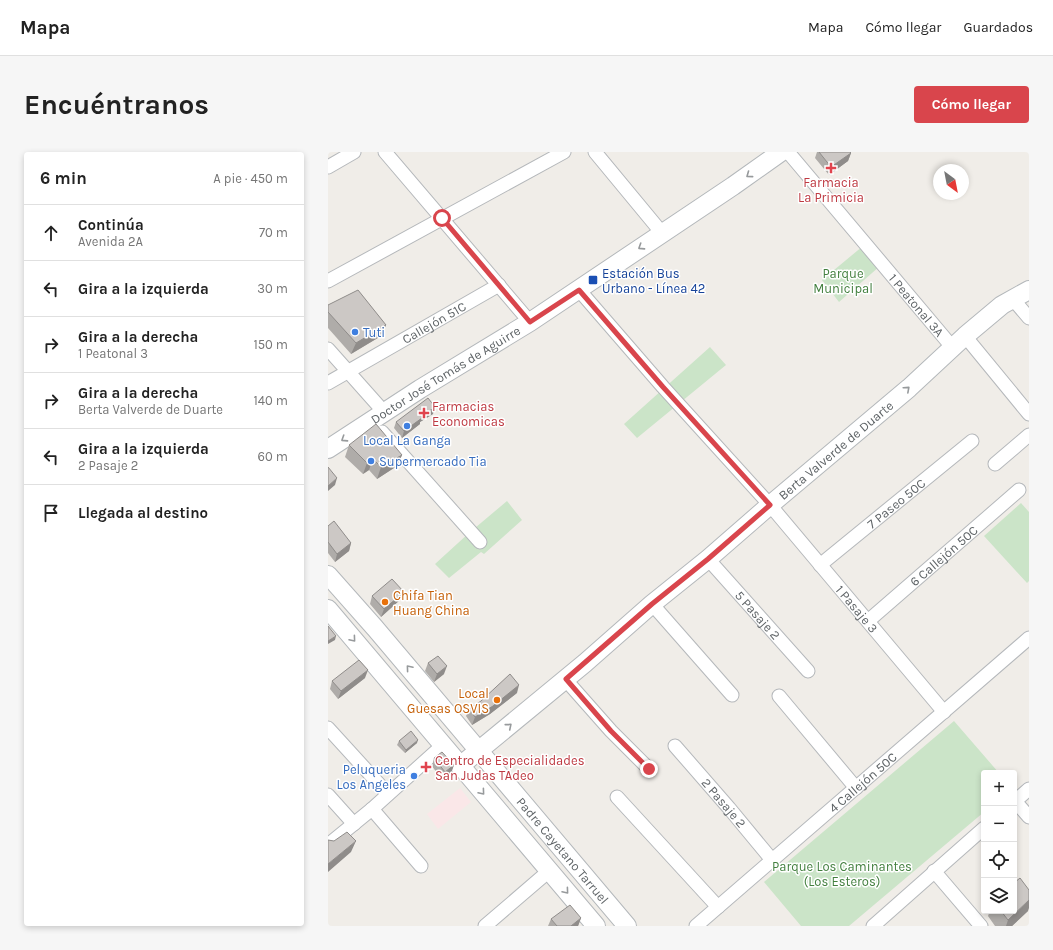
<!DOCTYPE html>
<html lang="es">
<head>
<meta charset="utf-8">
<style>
  :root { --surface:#fff; --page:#f6f6f6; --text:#222; --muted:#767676; --line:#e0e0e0; --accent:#d9454c }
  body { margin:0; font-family:Karla,sans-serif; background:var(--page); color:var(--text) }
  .controls { position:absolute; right:12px; bottom:12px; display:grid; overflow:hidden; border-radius:4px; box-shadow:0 2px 6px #0003 }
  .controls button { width:36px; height:36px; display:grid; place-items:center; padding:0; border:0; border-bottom:1px solid var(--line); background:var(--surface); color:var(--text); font:20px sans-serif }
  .compass { position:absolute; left:605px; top:12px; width:36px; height:36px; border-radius:50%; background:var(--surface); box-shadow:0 2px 6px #0003; rotate:148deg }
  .stop { position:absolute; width:12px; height:12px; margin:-9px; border:3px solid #d9454c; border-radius:50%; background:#fff }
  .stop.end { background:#d9454c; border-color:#fff; box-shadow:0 1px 4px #0008 }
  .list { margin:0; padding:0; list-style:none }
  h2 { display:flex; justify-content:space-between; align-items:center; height:52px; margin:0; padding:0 16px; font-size:17px }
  h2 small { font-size:13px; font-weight:400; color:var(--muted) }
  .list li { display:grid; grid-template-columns:26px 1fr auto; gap:12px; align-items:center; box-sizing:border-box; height:56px; padding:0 16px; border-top:1px solid var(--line) }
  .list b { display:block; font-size:15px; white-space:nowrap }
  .list p { margin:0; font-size:13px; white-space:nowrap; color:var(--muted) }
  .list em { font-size:13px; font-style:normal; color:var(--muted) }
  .icon { flex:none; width:22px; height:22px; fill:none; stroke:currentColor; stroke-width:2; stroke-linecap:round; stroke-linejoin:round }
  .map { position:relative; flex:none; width:701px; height:774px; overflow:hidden; border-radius:4px }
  header { display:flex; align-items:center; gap:24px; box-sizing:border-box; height:56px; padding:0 20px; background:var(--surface); border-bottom:1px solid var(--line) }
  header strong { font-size:19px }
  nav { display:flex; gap:22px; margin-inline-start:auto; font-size:14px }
  .intro { display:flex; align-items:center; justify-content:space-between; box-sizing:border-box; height:96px; padding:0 24px }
  h1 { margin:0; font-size:28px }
  .button { padding:10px 18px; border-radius:4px; background:var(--accent); color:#fff; font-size:14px; font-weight:700 }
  main { display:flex; gap:24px; padding:0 24px }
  aside { flex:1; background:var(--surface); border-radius:4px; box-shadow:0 2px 6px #0003 }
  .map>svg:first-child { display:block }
  .medical { fill:#fae7e8 }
  .green { fill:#cbe4c8 }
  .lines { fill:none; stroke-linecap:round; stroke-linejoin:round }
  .street-casing { stroke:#b5b8bb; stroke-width:15 }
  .secondary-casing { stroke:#b4b8bb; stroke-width:20 }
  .street { stroke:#fff; stroke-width:13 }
  .secondary { stroke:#fff; stroke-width:18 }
  .wall { fill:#afaca9 }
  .shaded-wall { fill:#8f8c8a }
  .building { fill:#ccc8c5; stroke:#8f8c8a }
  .oneway { stroke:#979a9c }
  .route { stroke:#d9454c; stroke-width:5 }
  .health-dot { fill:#e0444e; stroke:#fff; stroke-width:1.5 }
  .transit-dot { fill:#1a4fb4; stroke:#fff; stroke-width:1.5 }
  .shop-dot { fill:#3f7fe0; stroke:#fff; stroke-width:1.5 }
  .food-dot { fill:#e8710a; stroke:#fff; stroke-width:1.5 }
  .labels { text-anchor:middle; stroke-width:3; stroke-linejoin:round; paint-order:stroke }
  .health-label { font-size:13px; fill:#be3a42; stroke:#fff; text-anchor:start }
  .transit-label { font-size:13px; fill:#164399; stroke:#fff; text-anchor:start }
  .park-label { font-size:13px; fill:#427f3e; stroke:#fff }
  .street-label { font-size:13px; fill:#5f6467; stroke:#fff }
  .shop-label { font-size:13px; fill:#366cbe; stroke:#fff; text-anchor:start }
  .food-label { font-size:13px; fill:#c56008; stroke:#fff; text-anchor:start }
</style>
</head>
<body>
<header>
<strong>Mapa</strong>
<nav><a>Mapa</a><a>Cómo llegar</a><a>Guardados</a></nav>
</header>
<div class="intro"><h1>Encuéntranos</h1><a class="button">Cómo llegar</a></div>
<main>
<aside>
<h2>6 min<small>A pie · 450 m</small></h2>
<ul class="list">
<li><svg class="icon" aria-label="ahead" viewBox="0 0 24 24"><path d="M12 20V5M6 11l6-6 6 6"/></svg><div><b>Continúa</b><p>Avenida 2A</p></div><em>70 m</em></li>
<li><svg class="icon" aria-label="left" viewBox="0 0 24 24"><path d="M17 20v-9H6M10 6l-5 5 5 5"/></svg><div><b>Gira a la izquierda</b></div><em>30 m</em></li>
<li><svg class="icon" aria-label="right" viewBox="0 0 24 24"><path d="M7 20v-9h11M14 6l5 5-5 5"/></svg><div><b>Gira a la derecha</b><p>1 Peatonal 3</p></div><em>150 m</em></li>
<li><svg class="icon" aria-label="right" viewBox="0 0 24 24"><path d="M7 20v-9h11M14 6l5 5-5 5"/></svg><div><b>Gira a la derecha</b><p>Berta Valverde de Duarte</p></div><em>140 m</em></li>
<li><svg class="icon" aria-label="left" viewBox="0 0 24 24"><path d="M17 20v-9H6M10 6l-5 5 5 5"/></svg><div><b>Gira a la izquierda</b><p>2 Pasaje 2</p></div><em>60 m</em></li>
<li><svg class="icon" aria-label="arrive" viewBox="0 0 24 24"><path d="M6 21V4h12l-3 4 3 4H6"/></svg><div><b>Llegada al destino</b></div></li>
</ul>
</aside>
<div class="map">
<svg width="701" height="774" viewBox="0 0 701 774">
  <rect width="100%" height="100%" fill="#f0ede8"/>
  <path class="medical" d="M132,636L143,650L110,677L99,662Z"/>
  <path class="green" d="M535,94L552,114L511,150L494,128Z
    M382,195L398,213L309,286L296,272Z
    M179,349L194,368L156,402L153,400L121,426L107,412L141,381Z
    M693,351L701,360V429L699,431L656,384Z
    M626,569L671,621H656V660L521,774H473L436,730Z"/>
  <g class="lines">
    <g class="street-casing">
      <g id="street">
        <path d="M57,0L202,170"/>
        <path d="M267,0L334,81"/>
        <path id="s1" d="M460,0L625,196"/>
        <path d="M0,15L26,0"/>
        <path d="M0,129L236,0"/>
        <path id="s2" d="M251,138L335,235L442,353L616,560"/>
        <path d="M684,146L701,166"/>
        <path d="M637,184L701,262"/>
        <path d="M0,197L56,260"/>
        <path id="s3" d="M0,231L171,133"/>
        <path d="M54,280L152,390"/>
        <path d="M667,312L701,283"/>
        <path id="s4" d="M380,407L480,519"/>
        <path id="s5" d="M492,413L644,289"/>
        <path d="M324,452L404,543"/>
        <path id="s6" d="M540,469L691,338"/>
        <path d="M237,527L283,579L321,617"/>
        <path d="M451,544L528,636"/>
        <path d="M0,576L60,642"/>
        <path id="s7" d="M347,594L401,656L444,708"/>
        <path d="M0,643L26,672"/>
        <path d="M289,645L390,755"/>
        <path d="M687,649L701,665"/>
        <path d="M686,650L701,637"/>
        <path d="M44,657L93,714"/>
        <path d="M0,693L44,657L115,593"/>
        <path d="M606,719L653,774"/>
        <path d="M157,774L221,719"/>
        <path id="s8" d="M368,774L701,486"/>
        <path d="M545,774L656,676"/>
      </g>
    </g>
    <g class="secondary-casing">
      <g id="secondary">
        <path id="s9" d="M0,297L92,237L202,170L405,34L453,0"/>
        <path id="s10" d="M0,423L47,476L299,774"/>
        <path d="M0,457L268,774"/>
        <path id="s11" d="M132,614L257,511L324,452L380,407L442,353L581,236L637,184L674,153L701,138"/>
      </g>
    </g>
    <use href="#street" class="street"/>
    <use href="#secondary" class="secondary"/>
  </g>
  <path class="wall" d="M489,0H522L523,1L520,9L501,23L487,6Z
    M0,153L58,173L53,184L23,202L0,176Z
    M105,262L92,270V272L74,286L66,276L68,270Z
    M21,293L74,303L69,314L49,327L41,318L35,322L17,305Z
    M0,374L23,391L21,399L7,410L0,401Z
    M76,440L73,447L53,465L42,452L44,444Z
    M100,511L116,522L106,530L97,519Z
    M37,526L10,547L2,537L4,529Z
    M189,541L162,562L144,573L138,564L141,557Z
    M71,589L89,591L77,601L69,593Z
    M106,606L126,613L123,621L114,628L104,614Z
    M662,759H700L684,774H667L660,764Z
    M253,766L250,774H220L223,767Z"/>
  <path class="shaded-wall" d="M523,1L520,9L501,23L503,15Z
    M58,173L53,184L23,202L28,191Z
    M107,255L105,262L92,270V272L74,286L76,279L93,265Z
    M74,303L69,314L49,327L53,315Z
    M45,307L41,318L35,322L39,311Z
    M9,326L7,333L0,339V334Z
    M23,391L21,399L7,410L9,402Z
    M76,440L73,447L53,465L56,457Z
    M8,484L7,488L0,492V489Z
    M119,514L116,522L106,530L109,522Z
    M40,518L37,526L10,547L13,539Z
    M191,533L189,541L162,562L144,573L147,565Z
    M90,588L89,591L77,601L78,598Z
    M126,613L123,621L114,628L117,620Z
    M28,689L23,700L0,720V712Z
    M701,748V756L700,759L684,774H678L680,768Z
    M253,766L250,774H243Z"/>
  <path class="building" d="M491,0H522L523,1L503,15Z
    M30,138L58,173L28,191L0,160V153Z
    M100,246L107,255L93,265L94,266L76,279L68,270Z
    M48,272L74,303L53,315L45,307L39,311L21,293Z
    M0,315L9,326L0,334Z
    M6,369L23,391L9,402L0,390V374Z
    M64,427L76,440L56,457L44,444Z
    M0,474L8,484L0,489Z
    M110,504L119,514L109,522L100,511Z
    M31,508L40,518L13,539L4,529Z
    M182,522L191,533L165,554L147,565L141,557L153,549Z
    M83,579L90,588L78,598L71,589Z
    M114,600L126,613L117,620L106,606Z
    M19,680L28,689L0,712V688L6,689Z
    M692,726L701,738V748L680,768L673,759H686V731Z
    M242,753L253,766L243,774H229L223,767Z"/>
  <defs><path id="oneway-chevron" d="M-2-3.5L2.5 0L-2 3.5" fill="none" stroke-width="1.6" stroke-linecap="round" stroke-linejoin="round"/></defs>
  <g class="oneway">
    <use href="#oneway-chevron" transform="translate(421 23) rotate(144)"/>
    <use href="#oneway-chevron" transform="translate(313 95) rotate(147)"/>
    <use href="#oneway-chevron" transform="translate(579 237) rotate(-42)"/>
    <use href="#oneway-chevron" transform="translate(16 287) rotate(147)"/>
    <use href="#oneway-chevron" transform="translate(25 487) rotate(50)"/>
    <use href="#oneway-chevron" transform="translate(81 516) rotate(-130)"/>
    <use href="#oneway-chevron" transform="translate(181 574) rotate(-40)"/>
    <use href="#oneway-chevron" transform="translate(154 640) rotate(50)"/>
    <use href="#oneway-chevron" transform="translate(238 739) rotate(50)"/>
  </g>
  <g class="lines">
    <path class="route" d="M114,66L202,170L251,138L335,235L442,353L380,407L324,452L238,527L283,579L321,617"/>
  </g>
  <g class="health-dot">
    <path d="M501 10h4v4h4v4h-4v4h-4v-4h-4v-4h4z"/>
    <path d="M94 255h4v4h4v4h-4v4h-4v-4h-4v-4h4z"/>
    <path d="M96 609h4v4h4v4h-4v4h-4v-4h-4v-4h4z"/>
  </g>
  <rect class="transit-dot" x="260" y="123" width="10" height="10" rx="2"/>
  <g class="shop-dot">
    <circle cx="27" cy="180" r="4"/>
    <circle cx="79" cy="274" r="4"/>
    <circle cx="43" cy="309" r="4"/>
    <circle cx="86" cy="624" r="4"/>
  </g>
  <g class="food-dot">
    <circle cx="57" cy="450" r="4"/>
    <circle cx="169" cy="548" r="4"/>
  </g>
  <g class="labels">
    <g class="health-label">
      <text x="503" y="35" text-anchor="middle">Farmacia<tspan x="503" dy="15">La Primicia</tspan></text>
      <text x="104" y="259">Farmacias<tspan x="104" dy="15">Economicas</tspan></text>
      <text x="107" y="613">Centro de Especialidades<tspan x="107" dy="15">San Judas TAdeo</tspan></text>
    </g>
    <g class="transit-label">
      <text x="274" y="126">Estación Bus<tspan x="274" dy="15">Urbano - Línea 42</tspan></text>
    </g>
    <g class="park-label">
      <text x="515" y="126">Parque<tspan x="515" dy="15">Municipal</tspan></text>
      <text x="514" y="719">Parque Los Caminantes<tspan x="514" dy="15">(Los Esteros)</tspan></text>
    </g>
    <g class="street-label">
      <text dy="5" stroke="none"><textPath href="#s1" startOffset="200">1 Peatonal 3A</textPath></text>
      <text dy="5" stroke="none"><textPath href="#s3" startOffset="122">Callejón 51C</textPath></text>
      <text dy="5" stroke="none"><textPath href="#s9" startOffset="139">Doctor José Tomás de Aguirre</textPath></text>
      <text dy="5" stroke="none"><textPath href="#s11" startOffset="491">Berta Valverde de Duarte</textPath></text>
      <text dy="5" stroke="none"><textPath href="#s5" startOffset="98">7 Paseo 50C</textPath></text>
      <text dy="5" stroke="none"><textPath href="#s6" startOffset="100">6 Callejón 50C</textPath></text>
      <text dy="5" stroke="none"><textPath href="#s2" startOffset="423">1 Pasaje 3</textPath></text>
      <text dy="5" stroke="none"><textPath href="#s4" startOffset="75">5 Pasaje 2</textPath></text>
      <text dy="5" stroke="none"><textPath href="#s8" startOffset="220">4 Callejón 50C</textPath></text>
      <text dy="5" stroke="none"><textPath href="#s7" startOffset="75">2 Pasaje 2</textPath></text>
      <text dy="5" stroke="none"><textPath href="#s10" startOffset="362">Padre Cayetano Tarruel</textPath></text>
    </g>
    <g class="shop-label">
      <text x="35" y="185">Tuti</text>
      <text x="79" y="293" text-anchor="middle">Local La Ganga</text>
      <text x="51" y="314">Supermercado Tia</text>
      <text x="78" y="622" text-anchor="end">Peluqueria<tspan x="78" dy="15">Los Angeles</tspan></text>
    </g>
    <g class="food-label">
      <text x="65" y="448">Chifa Tian<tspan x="65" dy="15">Huang China</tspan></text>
      <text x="161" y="546" text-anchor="end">Local<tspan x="161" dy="15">Guesas OSVIS</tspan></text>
    </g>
  </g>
</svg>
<div class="controls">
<button>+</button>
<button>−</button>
<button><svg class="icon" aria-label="locate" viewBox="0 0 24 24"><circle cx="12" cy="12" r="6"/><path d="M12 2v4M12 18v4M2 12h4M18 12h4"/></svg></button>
<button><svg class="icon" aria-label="layers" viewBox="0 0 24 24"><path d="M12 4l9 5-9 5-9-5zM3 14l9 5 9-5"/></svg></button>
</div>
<svg class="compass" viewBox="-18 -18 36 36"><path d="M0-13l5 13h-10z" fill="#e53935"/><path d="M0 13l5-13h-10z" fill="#767676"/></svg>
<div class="stop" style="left:114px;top:66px"></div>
<div class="stop end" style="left:321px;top:617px"></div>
</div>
</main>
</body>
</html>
